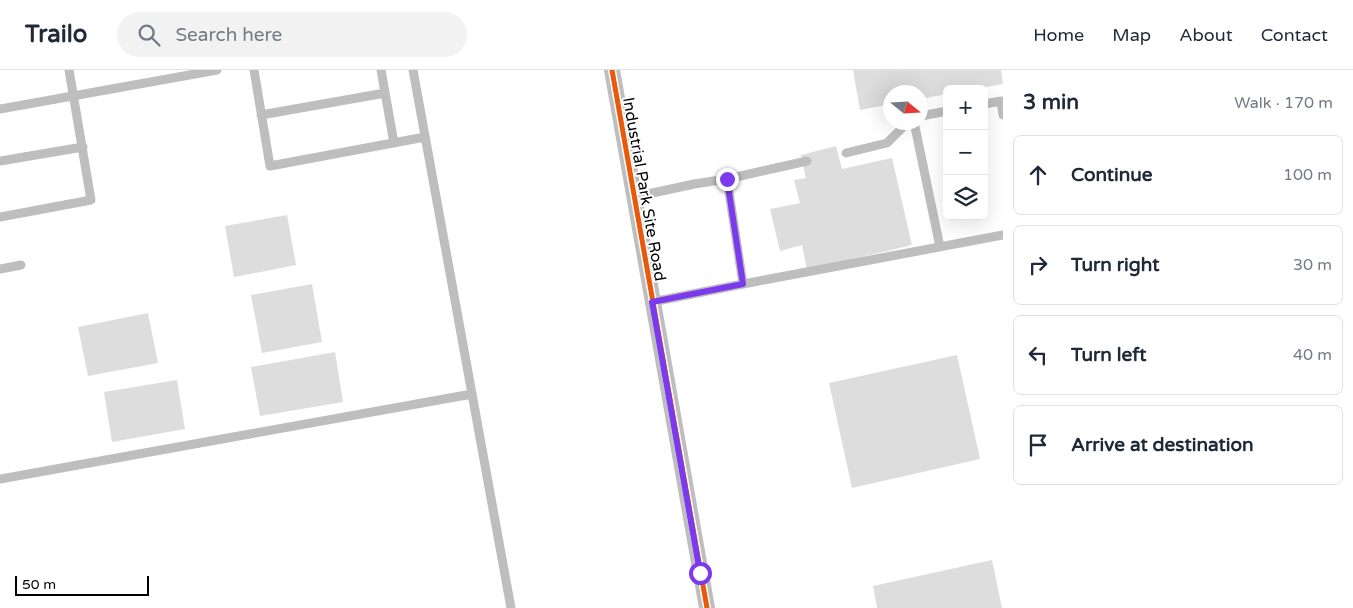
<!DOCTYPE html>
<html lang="en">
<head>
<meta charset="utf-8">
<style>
  :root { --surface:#fff; --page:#f2f2f3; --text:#1f2937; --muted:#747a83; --line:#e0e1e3 }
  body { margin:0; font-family:"Varela Round",sans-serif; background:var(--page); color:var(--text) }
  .controls { position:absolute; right:15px; top:15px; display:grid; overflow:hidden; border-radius:8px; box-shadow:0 5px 20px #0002 }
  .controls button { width:45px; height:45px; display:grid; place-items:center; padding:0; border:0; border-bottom:1px solid var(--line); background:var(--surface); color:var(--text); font:25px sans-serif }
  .compass { position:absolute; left:883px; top:15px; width:45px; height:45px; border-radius:50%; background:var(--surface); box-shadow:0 5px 20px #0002; rotate:108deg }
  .scale { position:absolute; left:15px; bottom:12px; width:134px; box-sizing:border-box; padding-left:5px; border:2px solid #000; border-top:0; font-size:14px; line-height:18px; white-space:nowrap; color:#000; -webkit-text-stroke:4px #fff; paint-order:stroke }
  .stop { position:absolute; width:15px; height:15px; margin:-11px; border:4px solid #7c3aed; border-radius:50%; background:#fff }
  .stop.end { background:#7c3aed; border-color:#fff; box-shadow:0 1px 5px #0008 }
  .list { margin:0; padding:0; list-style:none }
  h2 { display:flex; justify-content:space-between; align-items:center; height:65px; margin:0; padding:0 20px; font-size:21px }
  h2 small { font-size:16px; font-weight:400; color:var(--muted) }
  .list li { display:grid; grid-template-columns:32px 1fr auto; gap:15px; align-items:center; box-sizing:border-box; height:80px; margin:0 10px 10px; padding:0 10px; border:1px solid var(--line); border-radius:8px }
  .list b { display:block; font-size:19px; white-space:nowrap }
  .list em { font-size:16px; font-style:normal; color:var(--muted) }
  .icon { flex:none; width:28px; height:28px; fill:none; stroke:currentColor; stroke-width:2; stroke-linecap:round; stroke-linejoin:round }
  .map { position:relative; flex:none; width:1003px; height:538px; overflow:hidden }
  header { display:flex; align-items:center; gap:30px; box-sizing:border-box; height:70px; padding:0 25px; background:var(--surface); border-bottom:1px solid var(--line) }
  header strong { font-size:24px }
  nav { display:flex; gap:28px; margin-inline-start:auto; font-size:18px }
  .search { width:350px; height:45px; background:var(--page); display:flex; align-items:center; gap:12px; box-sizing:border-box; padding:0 18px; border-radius:28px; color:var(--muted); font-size:19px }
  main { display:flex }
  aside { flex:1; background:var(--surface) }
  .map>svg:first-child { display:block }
  .building { fill:#ddd }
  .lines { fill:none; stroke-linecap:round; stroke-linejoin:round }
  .service { stroke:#bebebe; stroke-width:9 }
  .minor { stroke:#bebebe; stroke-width:16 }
  .cycleway-casing { stroke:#fff; stroke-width:8 }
  .cycleway { stroke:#e8590c; stroke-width:5 }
  .route { stroke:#7c3aed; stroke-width:6 }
  .labels { text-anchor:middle; stroke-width:4; stroke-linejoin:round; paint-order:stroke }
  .street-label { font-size:16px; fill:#000; stroke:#fff }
</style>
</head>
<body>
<header>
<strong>Trailo</strong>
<div class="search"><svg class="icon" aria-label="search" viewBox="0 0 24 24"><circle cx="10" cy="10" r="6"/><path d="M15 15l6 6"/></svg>Search here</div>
<nav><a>Home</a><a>Map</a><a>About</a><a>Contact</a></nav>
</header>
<main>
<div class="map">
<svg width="1003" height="538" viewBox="0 0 1003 538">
  <rect width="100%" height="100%" fill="#fff"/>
  <path class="building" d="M853,0H1001L1003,14L975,19H947V24L921,29V22H891V34L860,40Z
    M836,76L842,99L892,88L912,175L807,200L802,175L780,181L770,139L800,133L794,110L806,108L801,85Z
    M287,145L296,195L234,207L225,156Z
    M312,214L322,272L262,283L251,225Z
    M148,243L158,293L88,306L78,257Z
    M335,282L343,332L260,346L251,297Z
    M957,285L980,389L852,418L829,313Z
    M177,310L185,359L112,372L104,322Z
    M992,490L1002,538H877L873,516Z"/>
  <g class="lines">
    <path class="service" d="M254,0L270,96L425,67
      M381,0L394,73
      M413,0L511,538
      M984,34L1001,31L1003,45
      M0,39L217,0
      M261,45L385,23
      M921,46L947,41
      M914,52L940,177
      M846,83L887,73L908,52
      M0,91L83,77
      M727,109L807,91
      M634,127L694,114L727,109L743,214L652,232
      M0,147L91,130L69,0
      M0,199L21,195
      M743,214L1003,165
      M0,409L472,324"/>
    <path class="minor" d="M612,0L707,538"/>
    <g class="cycleway-casing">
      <path id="cycleway" d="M612,0L707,538"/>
    </g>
    <use href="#cycleway" class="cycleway"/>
  </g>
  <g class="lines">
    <path class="route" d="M700,503L652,232L743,214L727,109"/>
  </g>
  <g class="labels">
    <g class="street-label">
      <text transform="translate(645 119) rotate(80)" y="6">Industrial Park Site Road</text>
    </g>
  </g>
</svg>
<div class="controls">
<button>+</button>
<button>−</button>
<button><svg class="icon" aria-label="layers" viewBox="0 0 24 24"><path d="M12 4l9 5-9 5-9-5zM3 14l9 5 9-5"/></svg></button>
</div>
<svg class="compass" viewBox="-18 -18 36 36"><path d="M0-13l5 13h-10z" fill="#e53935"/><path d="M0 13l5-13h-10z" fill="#747a83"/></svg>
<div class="scale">50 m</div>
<div class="stop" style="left:700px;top:503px"></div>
<div class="stop end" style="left:727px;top:109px"></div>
</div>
<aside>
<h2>3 min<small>Walk · 170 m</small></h2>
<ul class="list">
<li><svg class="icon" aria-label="ahead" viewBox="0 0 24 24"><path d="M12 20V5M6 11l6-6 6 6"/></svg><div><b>Continue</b></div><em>100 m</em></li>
<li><svg class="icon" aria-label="right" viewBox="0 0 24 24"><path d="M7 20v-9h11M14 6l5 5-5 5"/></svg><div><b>Turn right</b></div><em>30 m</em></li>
<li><svg class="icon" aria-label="left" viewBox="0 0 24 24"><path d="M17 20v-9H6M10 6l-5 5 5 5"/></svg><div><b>Turn left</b></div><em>40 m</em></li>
<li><svg class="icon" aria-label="arrive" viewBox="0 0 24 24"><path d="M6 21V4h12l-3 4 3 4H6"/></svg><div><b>Arrive at destination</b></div></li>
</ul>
</aside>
</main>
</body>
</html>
